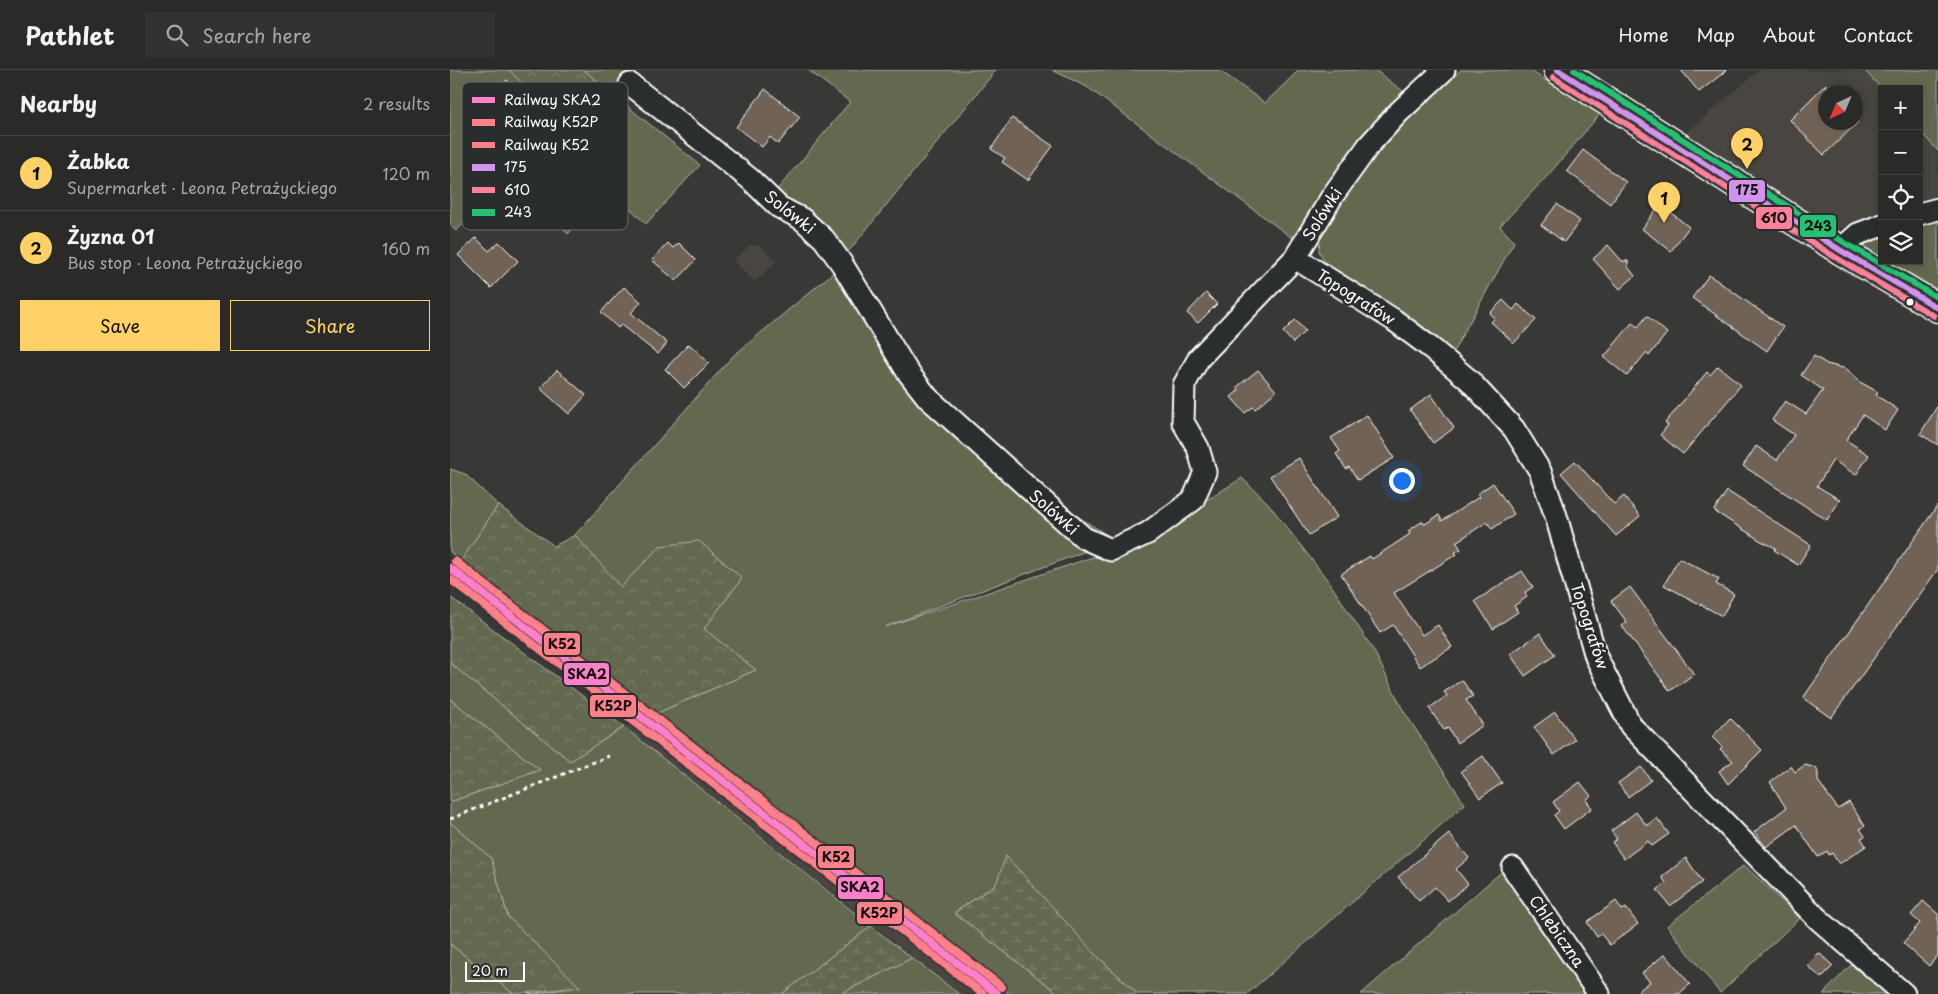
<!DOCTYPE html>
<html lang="en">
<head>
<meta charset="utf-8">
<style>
  :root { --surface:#2a2a28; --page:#323230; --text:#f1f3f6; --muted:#a5a7a8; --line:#464645; --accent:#ffd166 }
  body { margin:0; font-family:"Playpen Sans",sans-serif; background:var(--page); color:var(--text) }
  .controls { position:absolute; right:15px; top:15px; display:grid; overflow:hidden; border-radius:0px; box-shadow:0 2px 8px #0003 }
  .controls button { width:45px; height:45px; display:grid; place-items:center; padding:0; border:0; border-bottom:1px solid var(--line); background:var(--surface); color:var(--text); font:25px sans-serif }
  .compass { position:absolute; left:1368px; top:15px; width:45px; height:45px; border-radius:50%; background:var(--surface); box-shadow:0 2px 8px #0003; rotate:224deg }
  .scale { position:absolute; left:15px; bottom:12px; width:60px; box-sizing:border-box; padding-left:5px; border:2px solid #fff; border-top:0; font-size:14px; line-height:18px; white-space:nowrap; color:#fff; -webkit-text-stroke:4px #2a2d2e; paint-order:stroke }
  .you { position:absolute; left:951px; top:410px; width:18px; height:18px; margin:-12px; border:4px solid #fff; border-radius:50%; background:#1a73e8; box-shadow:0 0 0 8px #1a73e833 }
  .badge { display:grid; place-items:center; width:32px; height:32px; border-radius:50%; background:var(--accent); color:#111; font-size:16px; font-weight:700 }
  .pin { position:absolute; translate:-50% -41px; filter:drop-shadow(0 1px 2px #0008) }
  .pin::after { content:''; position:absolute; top:26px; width:18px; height:15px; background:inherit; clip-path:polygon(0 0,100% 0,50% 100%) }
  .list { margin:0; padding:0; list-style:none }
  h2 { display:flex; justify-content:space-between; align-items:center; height:65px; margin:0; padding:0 20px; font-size:21px }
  h2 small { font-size:16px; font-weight:400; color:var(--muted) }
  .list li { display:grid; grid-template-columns:32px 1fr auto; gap:15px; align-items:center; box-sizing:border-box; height:75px; padding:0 20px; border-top:1px solid var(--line) }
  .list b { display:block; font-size:19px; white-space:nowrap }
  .list p { margin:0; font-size:16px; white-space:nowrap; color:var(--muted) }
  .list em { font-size:16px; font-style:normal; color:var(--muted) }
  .actions { display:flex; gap:10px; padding:15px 20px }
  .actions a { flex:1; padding:11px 0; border:1px solid var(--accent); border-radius:0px; text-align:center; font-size:18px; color:var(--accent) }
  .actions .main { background:var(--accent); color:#111 }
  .icon { flex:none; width:28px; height:28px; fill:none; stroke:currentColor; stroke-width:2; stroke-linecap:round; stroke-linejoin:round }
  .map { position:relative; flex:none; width:1488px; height:924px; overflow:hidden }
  header { display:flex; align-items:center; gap:30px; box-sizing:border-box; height:70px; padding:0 25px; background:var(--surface); border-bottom:1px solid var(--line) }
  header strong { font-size:24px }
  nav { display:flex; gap:28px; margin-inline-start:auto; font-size:18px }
  .search { width:350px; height:45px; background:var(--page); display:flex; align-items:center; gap:12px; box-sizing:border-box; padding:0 18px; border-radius:0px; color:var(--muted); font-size:19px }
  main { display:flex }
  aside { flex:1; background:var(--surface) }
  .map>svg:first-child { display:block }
  .built { fill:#494540; fill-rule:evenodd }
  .grass { fill:#63694f; stroke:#b1b4a7 }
  .forest { fill:url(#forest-crowns); stroke:#b1b4a7 }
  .wetland { fill:url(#wetland-marsh); stroke:#b1b4a7 }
  .building { fill:#716257; stroke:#fff }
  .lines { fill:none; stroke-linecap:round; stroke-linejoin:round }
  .street-casing { stroke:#fff; stroke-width:25 }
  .secondary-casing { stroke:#fff; stroke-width:31 }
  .path { stroke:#fff; stroke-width:3; stroke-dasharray:4 4; stroke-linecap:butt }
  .street { stroke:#2a2d2e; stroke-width:21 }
  .secondary { stroke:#2a2d2e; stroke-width:28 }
  .bus-1-casing { stroke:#2a2d2e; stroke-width:10 }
  .bus-2-casing { stroke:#2a2d2e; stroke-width:10 }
  .bus-3-casing { stroke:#2a2d2e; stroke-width:10 }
  .bus-1 { stroke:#d193ec; stroke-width:6 }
  .bus-2 { stroke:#ff8098; stroke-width:6 }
  .bus-3 { stroke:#26c172; stroke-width:6 }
  .rail-1-casing { stroke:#2a2d2e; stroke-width:11 }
  .rail-2-casing { stroke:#2a2d2e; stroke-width:11 }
  .rail-3-casing { stroke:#2a2d2e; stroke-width:11 }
  .rail-1 { stroke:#ff80ca; stroke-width:8 }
  .rail-2 { stroke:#ff8089; stroke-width:8 }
  .rail-3 { stroke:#ff8089; stroke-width:8 }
  .bus-dot { fill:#fff; stroke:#2a2d2e; stroke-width:2 }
  .labels { text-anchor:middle; stroke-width:4.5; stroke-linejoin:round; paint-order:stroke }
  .street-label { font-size:16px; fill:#fff; stroke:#2a2d2e }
  .key { fill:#2a2d2e; stroke:#6a6c6d; stroke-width:1 }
  .key-label { font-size:14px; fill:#fff }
  .line-badge { stroke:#2a2d2e; stroke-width:2 }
  .pale-badge-label { font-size:14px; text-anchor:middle; font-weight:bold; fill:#111 }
</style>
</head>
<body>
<header>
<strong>Pathlet</strong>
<div class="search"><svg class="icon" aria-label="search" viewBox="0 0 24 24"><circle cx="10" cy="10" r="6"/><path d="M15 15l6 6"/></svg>Search here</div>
<nav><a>Home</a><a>Map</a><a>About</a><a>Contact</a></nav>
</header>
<main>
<aside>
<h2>Nearby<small>2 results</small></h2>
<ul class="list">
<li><span class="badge">1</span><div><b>Żabka</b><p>Supermarket · Leona Petrażyckiego</p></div><em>120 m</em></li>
<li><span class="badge">2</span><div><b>Żyzna 01</b><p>Bus stop · Leona Petrażyckiego</p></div><em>160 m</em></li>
</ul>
<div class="actions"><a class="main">Save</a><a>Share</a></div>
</aside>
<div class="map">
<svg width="1488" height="924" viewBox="0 0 1488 924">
  <defs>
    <pattern id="forest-crowns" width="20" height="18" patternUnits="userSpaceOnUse" patternTransform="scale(1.25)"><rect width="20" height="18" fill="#63694f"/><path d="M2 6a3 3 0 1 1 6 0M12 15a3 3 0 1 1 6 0" fill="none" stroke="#7a8069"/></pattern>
    <pattern id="wetland-marsh" width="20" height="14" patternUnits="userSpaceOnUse" patternTransform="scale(1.25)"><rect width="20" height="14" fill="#63694f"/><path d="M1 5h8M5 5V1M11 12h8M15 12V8" fill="none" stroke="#7a8069"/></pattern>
  </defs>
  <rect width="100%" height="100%" fill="#383836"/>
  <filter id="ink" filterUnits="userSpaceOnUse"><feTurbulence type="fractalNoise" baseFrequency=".02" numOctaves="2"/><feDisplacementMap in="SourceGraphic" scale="10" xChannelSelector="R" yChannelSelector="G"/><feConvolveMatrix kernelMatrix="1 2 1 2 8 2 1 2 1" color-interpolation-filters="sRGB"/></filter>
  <g filter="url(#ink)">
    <path class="built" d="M1309,0H1414L1432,19V146L1388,159L1230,68ZM1376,22H1406V52H1376Z
      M1469,60L1488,81V129L1469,135Z
      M309,175L326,191L305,212L283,191L299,176Z
      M207,643L504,880L560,924H509L174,657Z"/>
    <path class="grass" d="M0,0H59L117,56L155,19L134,0H180L169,14L156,19L250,95L196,154L158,117L118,164L68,101L6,161L0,155Z
      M358,0H546L394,187L378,165L327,120L400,32Z
      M602,0H769L815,33L849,0H925L958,25L894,91L859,151L845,170L637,17Z
      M1011,0H1079L1150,44L1100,103L1050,156L1064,172L1003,282L876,195L869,181L870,168L901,115L957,47Z
      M1414,0H1488V81L1469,60V19H1432Z
      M1488,150V221L1437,191H1469V155Z
      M1432,166V188L1415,179V174L1420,169Z
      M385,201L520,378L665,470L435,557L643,487L664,488L792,408L817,432L879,512L924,581L953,640L1015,734L797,924H688L646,885L546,814L504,843L609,924H560L207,643L306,600L254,559L292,508L210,476L171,518L125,465L282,287Z
      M0,399L15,404L48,435L11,491L0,482Z
      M0,593L120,691L174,657L421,856L332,924H78L129,917L58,847L41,788L0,752V732L90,700L0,629Z
      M1294,795L1350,848L1270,923L1217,856Z
      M1057,797L1138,924H911Z
      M0,874L64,924H0Z
      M462,888L509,924H390Z
      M1401,895L1439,924H1373Z"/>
    <path class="forest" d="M59,0H134L156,19L117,57Z
      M48,435L104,476L125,465L171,517L210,476L249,471L292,508L254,559L306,600L207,643L11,491Z
      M0,527L174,657L120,691L0,593Z
      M0,629L90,700L0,732Z
      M0,752L41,788L58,847L130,917L64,924L0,874Z"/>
    <path class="wetland" d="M556,786L646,885L688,924H609L504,843L546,814Z
      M421,856L462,888L390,924H332Z"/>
    <path class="building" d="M1231,0H1277L1249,22Z
      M57,10L91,47L63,73L29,36Z
      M1376,14V52H1408L1374,85L1340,50Z
      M315,19L350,47L328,74L320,67L312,77L286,57Z
      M562,48L603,76L578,110L552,92L555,88L541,79Z
      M1133,80L1176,112L1160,134L1117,101Z
      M1107,134L1130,151L1114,172L1091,155Z
      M1210,134L1239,157L1221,181L1192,159Z
      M26,168L39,181L49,172L68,191L41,218L8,185Z
      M218,173L223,178L229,173L246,190L226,211L202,190Z
      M1158,175L1172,191H1178V197L1185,206L1170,219L1143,189Z
      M1259,205L1333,257L1317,281L1242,228Z
      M174,217L191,232L181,243L217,273L208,284L171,255L168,258L151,242Z
      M756,223L767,234L748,253L737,243Z
      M1053,230L1063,240L1068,234L1086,250L1064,273L1041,252L1045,248L1040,243Z
      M1197,246L1217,263L1199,286L1196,283L1177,306L1154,287L1182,253L1188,257Z
      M845,250L855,261L843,273L833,262Z
      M239,274L259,293L234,318L215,299Z
      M1364,286L1377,294L1397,299L1408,311L1428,322L1426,325L1448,340L1435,360L1413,345L1396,370L1419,385L1406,405L1383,390L1367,416L1390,430L1377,450L1293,396L1306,376L1327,390L1344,365L1322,350L1335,331L1356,344L1373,320L1351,305Z
      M1268,296L1291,315L1233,384L1210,365L1218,355L1215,353L1257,302L1260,305Z
      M107,300L136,325L119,344L90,318Z
      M808,300L826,321L805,339L803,337L795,343L781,327L789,320L787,317Z
      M981,324L1004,358L983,373L960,340Z
      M1488,335V375L1470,364Z
      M917,345L944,388L908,410L899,397L896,399L886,384L890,381L881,368Z
      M849,388L887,447L859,465L820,406Z
      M1125,391L1164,434L1174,426L1190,446L1166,466L1111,403Z
      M1043,413L1064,444L1042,459L1037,452L1006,472L1011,479L1005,482L1007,484L944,523L972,565L988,555L1002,577L970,597L943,555L930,563L891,504L920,486L922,489L960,464L958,461L973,451L975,454L989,445L992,451L1029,427L1027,424Z
      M1277,421L1361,475L1348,495L1324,480L1326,478L1311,471L1264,441Z
      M1488,435V499L1381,648L1353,628Z
      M1229,488L1269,509L1266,514L1284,524L1272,546L1214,515Z
      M1072,501L1083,517L1075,522L1077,527L1064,536L1068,542L1043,559L1025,531Z
      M1180,517L1244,604L1220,621L1172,556L1177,552L1161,531Z
      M1090,563L1105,585L1075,606L1060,584Z
      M1012,610L1023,626L1016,630L1033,655L1007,673L998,658L994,660L979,638L997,626L994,622Z
      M1105,642L1125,670L1104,685L1084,657Z
      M1280,648L1312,680L1278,714L1269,701L1283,691L1270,679L1272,677L1262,667Z
      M1033,686L1052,713L1030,728L1011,701Z
      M1355,695L1366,698L1368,702V711L1388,739L1399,732L1415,756L1410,759L1415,766L1411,768L1416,776L1389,794L1382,783L1379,785L1377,781L1368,787L1346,755L1316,777L1304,762L1336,738L1320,712L1341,696L1345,702Z
      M1191,697L1201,710L1178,727L1168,713Z
      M1130,712L1141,726L1136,730L1142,738L1114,759L1104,745L1109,741L1103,732Z
      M1186,742L1197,756L1207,748L1219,764L1202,776L1198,771L1174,789L1162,772L1167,769L1161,761Z
      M999,764L1019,788L1006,799L1018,814L998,831L985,817L969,831L948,807Z
      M1236,788L1252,812L1220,836L1207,820L1216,813L1212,807Z
      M1166,831L1172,840L1176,838L1188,854L1160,875L1151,864L1147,867L1137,852Z
      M1473,831L1488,844V885L1479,896L1453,873L1470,853L1461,845Z
      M1369,883L1383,896L1371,908L1357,895Z
      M1215,884L1240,914L1229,924H1184L1200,912L1192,903Z"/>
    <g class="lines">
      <g class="street-casing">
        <path id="street" d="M180,14L300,109L329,137L352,149L374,169L392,194L457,301L478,328L634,468L661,480L698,463L743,430L755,402L748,378L733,352L734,315L749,288L845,188L883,125L919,75L949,42L994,0
          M1469,144L1488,139
          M1390,180L1408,164L1432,155
          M845,188L944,250L981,278L1019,310L1064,359L1090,401L1106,446L1146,587L1181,656L1367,848L1454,924
          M1063,798L1149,924"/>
      </g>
      <g class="secondary-casing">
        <path id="secondary" d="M1108,0L1390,180L1488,238"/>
      </g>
      <path class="path" d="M0,749L159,686"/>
      <use href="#street" class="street"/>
      <use href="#secondary" class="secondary"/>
      <g class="bus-1-casing">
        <path id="bus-1" d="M1108,0L1390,180L1488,238"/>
      </g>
      <g class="bus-2-casing">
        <path id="bus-2" d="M1103,7L1385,187L1484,246"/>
      </g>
      <g class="bus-3-casing">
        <path id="bus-3" d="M1124,0L1395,173L1488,228"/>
      </g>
      <use href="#bus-1" class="bus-1"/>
      <use href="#bus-2" class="bus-2"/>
      <use href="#bus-3" class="bus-3"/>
      <g class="rail-1-casing">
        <path id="rail-1" d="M0,498L547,924"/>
      </g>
      <g class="rail-2-casing">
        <path id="rail-2" d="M0,509L533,924"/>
      </g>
      <g class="rail-3-casing">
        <path id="rail-3" d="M5,491L552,917"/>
      </g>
      <use href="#rail-1" class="rail-1"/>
      <use href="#rail-2" class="rail-2"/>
      <use href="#rail-3" class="rail-3"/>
    </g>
  </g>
  <circle class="bus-dot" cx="1460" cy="232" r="4.5"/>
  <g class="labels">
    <g class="street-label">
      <text transform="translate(340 142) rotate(38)" y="6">Solówki</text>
      <text transform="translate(872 144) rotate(-58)" y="6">Solówki</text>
      <text transform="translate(906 227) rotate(32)" y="6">Topografów</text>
      <text transform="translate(604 442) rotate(41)" y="6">Solówki</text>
      <text transform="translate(1140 556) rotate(72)" y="6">Topografów</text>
      <text transform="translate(1107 861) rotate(55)" y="6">Chlebiczna</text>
    </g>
  </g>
  <rect x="12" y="12" width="166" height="148" rx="8" class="key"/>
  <rect x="22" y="27" width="23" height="6" fill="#ff80ca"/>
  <rect x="22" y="49" width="23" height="7" fill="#ff8089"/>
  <rect x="22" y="72" width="23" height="6" fill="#ff8089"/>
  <rect x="22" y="94" width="23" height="7" fill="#d193ec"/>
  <rect x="22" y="117" width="23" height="6" fill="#ff8098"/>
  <rect x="22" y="139" width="23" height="7" fill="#26c172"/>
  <g class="key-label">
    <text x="54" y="35">Railway SKA2</text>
    <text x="54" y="57">Railway K52P</text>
    <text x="54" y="80">Railway K52</text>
    <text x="54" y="102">175</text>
    <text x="54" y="125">610</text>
    <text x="54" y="147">243</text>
  </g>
  <g class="line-badge">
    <rect x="1278" y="109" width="38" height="24" rx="5" fill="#d193ec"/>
    <rect x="1305" y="136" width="38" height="24" rx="5" fill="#ff8098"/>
    <rect x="1349" y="144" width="38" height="24" rx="5" fill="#26c172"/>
    <rect x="93" y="562" width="38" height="24" rx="5" fill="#ff8089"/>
    <rect x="113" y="592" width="47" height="24" rx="5" fill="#ff80ca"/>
    <rect x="139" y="624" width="48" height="24" rx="5" fill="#ff8089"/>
    <rect x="367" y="775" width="38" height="24" rx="5" fill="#ff8089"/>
    <rect x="387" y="806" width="47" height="24" rx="5" fill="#ff80ca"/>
    <rect x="406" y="831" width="47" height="24" rx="5" fill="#ff8089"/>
  </g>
  <g class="pale-badge-label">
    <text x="1297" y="125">175</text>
    <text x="1324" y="153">610</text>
    <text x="1368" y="161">243</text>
    <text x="112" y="579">K52</text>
    <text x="137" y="609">SKA2</text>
    <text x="163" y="641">K52P</text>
    <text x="386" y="792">K52</text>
    <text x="410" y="822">SKA2</text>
    <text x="429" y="848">K52P</text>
  </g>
</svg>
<div class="controls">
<button>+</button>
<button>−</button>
<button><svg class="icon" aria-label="locate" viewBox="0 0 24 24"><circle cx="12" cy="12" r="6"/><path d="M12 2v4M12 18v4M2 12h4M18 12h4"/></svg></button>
<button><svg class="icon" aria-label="layers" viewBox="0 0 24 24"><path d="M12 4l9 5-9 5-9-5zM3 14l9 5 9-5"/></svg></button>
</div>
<svg class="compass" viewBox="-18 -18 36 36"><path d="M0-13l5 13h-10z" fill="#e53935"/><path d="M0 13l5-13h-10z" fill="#a5a7a8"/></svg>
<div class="scale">20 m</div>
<div class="you"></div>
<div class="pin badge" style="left:1214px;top:153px">1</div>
<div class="pin badge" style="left:1297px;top:99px">2</div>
</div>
</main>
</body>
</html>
